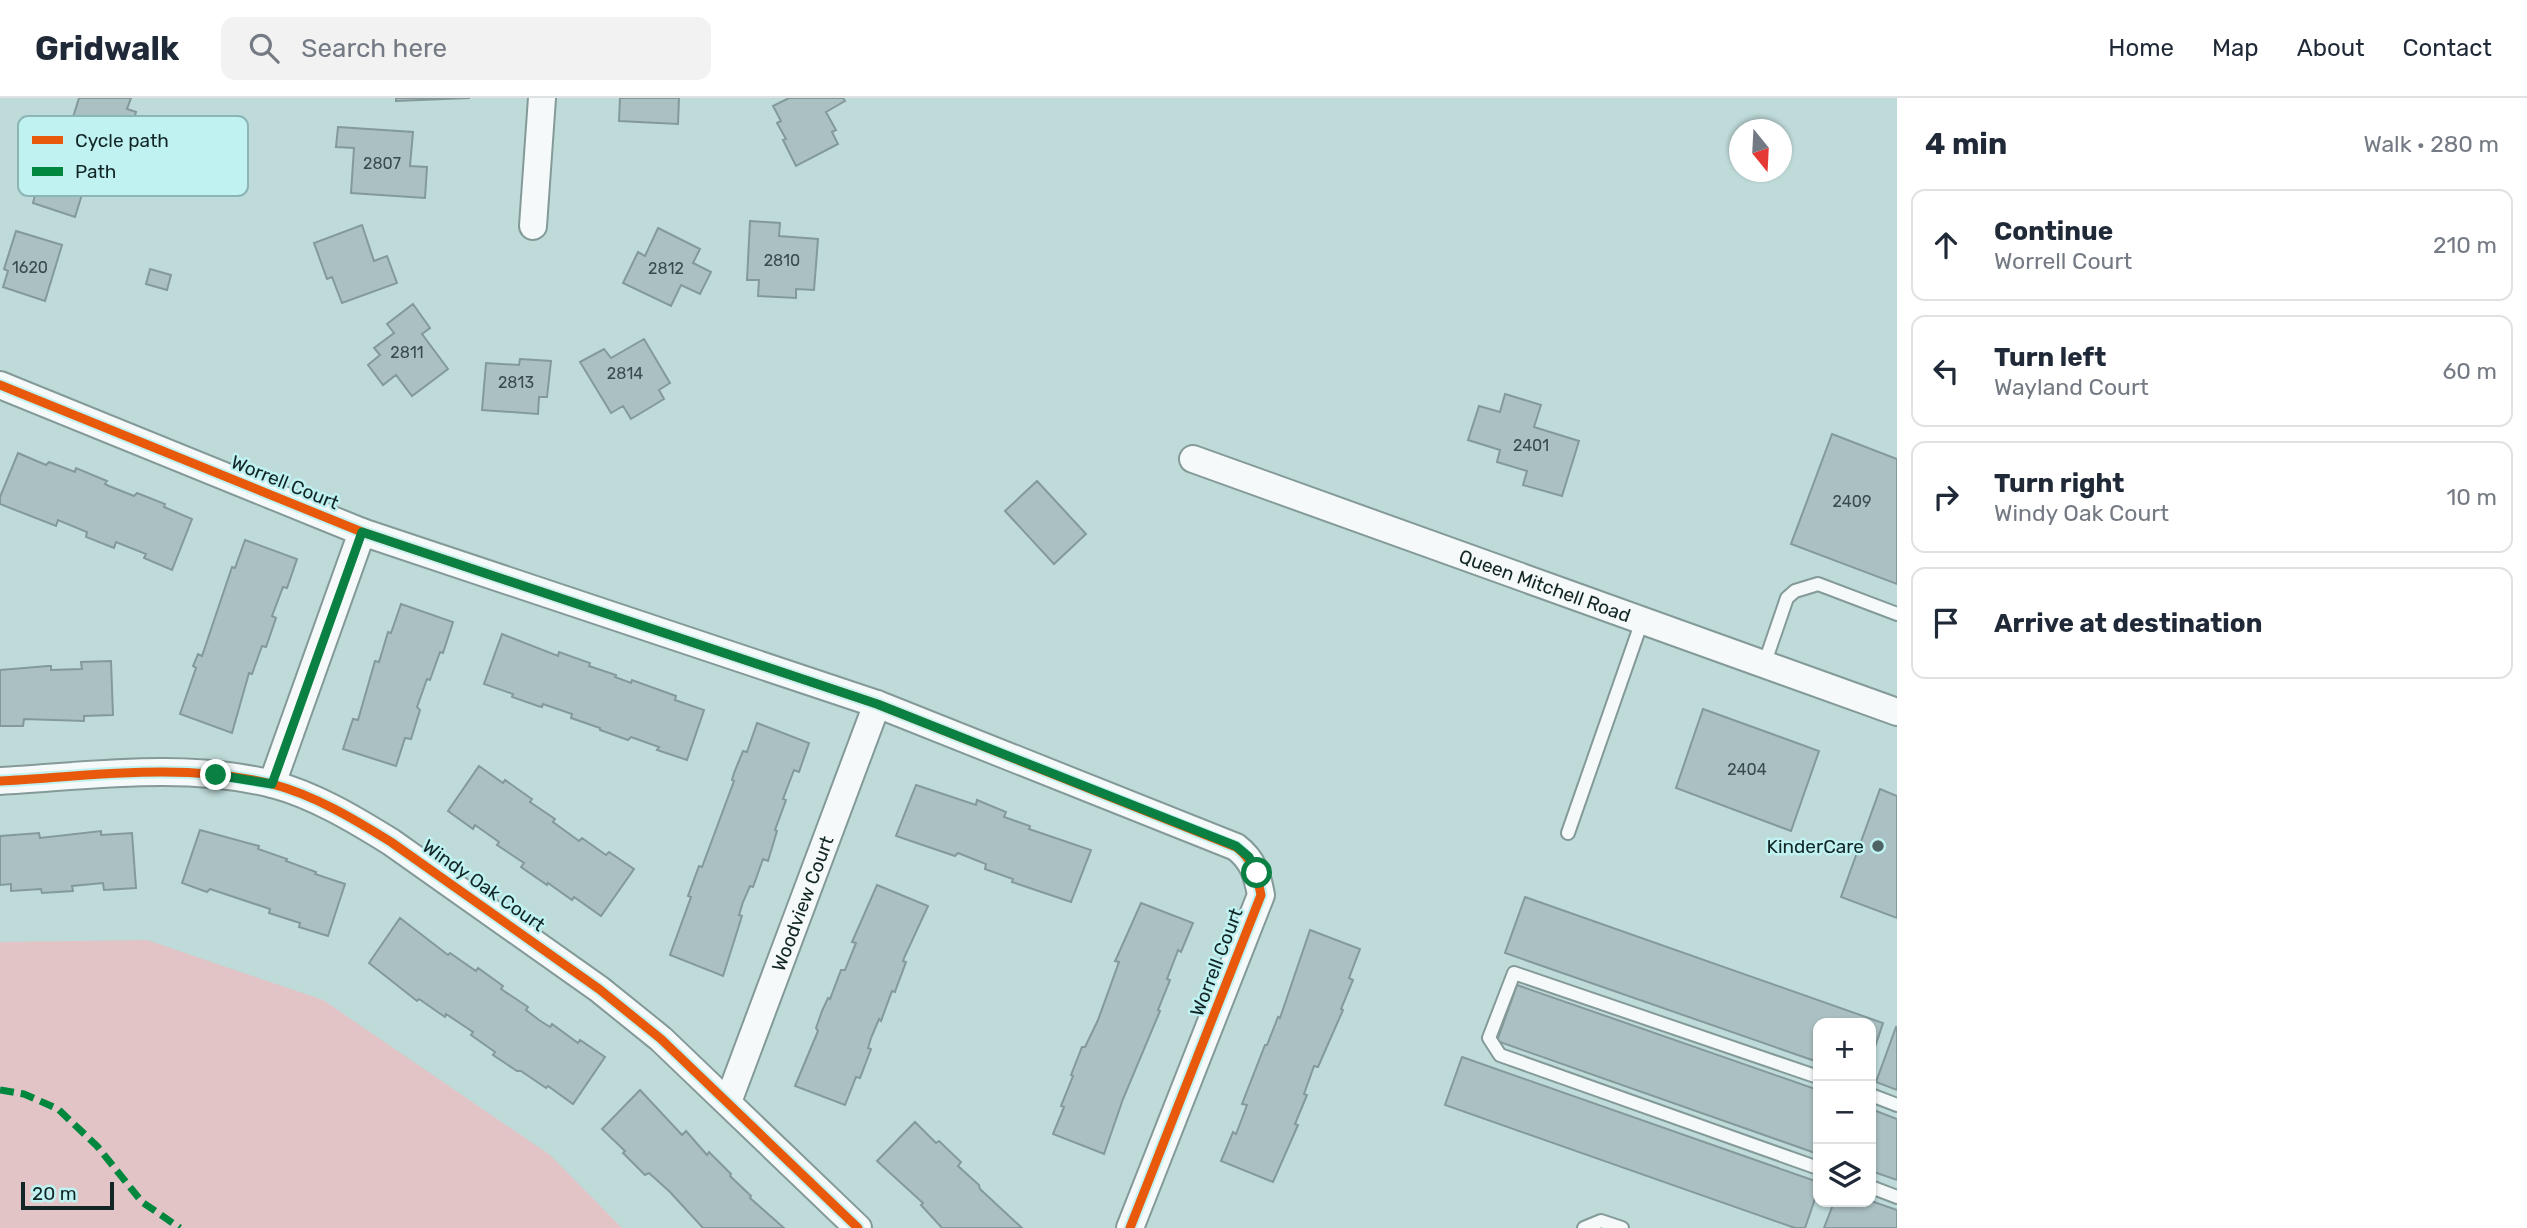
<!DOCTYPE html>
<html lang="en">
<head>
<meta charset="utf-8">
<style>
  :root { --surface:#fff; --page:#f2f2f3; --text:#1f2937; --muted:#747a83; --line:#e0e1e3 }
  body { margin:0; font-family:Rubik,sans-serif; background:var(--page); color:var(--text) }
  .controls { position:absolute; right:21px; bottom:21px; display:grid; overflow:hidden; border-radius:14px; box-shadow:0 2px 5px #0004 }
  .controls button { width:63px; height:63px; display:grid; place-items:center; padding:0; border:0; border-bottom:2px solid var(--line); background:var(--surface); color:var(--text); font:35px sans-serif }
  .compass { position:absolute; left:1729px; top:21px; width:63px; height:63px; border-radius:50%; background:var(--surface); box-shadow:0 2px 5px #0004; rotate:162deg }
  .scale { position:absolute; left:21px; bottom:18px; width:93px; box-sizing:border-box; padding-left:7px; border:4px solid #132626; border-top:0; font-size:19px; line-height:24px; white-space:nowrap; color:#132626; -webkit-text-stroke:5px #c0f2f2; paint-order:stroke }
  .stop { position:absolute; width:21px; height:21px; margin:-16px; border:5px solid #0b8043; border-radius:50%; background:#fff }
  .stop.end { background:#0b8043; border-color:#fff; box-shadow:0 2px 7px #0008 }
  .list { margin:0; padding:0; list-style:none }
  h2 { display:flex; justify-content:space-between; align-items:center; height:91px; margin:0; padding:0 28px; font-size:30px }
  h2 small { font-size:23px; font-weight:400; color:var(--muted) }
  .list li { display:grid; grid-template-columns:46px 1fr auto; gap:21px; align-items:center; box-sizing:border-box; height:112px; margin:0 14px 14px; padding:0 14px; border:2px solid var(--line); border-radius:14px }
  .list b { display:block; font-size:26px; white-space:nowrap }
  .list p { margin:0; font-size:23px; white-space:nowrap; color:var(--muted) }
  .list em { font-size:23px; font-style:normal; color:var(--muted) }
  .icon { flex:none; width:38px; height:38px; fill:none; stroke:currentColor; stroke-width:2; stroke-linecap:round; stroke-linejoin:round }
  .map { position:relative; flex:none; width:1897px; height:1130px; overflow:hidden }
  header { display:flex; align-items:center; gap:42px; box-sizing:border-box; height:98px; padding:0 35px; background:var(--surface); border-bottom:2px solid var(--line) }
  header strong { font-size:33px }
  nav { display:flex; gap:38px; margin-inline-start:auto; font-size:24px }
  .search { width:490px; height:63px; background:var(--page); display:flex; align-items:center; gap:18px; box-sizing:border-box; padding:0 24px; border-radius:14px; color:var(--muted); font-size:26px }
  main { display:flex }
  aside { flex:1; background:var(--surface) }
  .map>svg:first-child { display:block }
  .green { fill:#e2c3c6 }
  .building { fill:#abc0c2; stroke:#84999a; stroke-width:2 }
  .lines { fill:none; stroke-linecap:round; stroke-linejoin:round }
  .service-casing { stroke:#849a99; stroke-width:16 }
  .minor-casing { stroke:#849a99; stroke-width:30 }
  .service { stroke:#f5f9f9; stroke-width:12 }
  .minor { stroke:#f5f9f9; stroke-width:26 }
  .quiet { stroke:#00873e; stroke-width:7; stroke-dasharray:14 7; stroke-linecap:butt }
  .cycleway-casing { stroke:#c0f2f2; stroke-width:13 }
  .cycleway { stroke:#e8590c; stroke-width:9 }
  .route { stroke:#0b8043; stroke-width:9 }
  .poi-dot { fill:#4f6565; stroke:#c0f2f2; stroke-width:2.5 }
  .labels { text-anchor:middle; stroke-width:5; stroke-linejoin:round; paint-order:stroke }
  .number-label { font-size:16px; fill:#394c4d }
  .street-label { font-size:19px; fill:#132626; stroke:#c0f2f2 }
  .poi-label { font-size:19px; fill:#132626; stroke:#c0f2f2; text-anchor:end }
  .key { fill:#c0f2f2; stroke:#8cb5b5; stroke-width:2 }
  .key-label { font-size:19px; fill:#132626 }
</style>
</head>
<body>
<header>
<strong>Gridwalk</strong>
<div class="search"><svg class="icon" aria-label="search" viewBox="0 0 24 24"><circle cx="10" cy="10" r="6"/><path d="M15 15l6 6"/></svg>Search here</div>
<nav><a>Home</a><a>Map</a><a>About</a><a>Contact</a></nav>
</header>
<main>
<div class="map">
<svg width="1897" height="1130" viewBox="0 0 1897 1130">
  <rect width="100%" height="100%" fill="#bedad9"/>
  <path class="green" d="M147,842L323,902L550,1057L622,1130H0V844Z"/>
  <path class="building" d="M79,0H131L127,11L136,14L130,34L119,30L115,43L70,29Z
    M396,0H470L396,3Z
    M620,0H679L678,26L619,23Z
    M789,0H843L845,3L826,14L836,32L832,34L838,46L796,68L783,42L786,41L777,25L781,23L773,8Z
    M338,29L413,34L410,68L427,69L425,100L351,95L354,50L336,49Z
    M46,49L92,64L75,119L33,105L40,76L37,75Z
    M750,123L780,125L779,138L818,141L814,192L796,191V200L758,198L759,182H747Z
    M362,127L374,163L387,158L397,185L342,205L332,179L327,181L314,145Z
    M658,130L700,151L693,165L711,174L700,196L681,187L671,208L623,185L638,154L645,158Z
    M16,133L62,147L45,203L3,189L8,173L4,171Z
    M150,171L171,177L167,192L146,186Z
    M413,206L430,230L422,236L448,271L412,298L396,277L383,287L368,267L380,257L374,250L394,235L387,226Z
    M644,241L670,285L659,292L664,301L631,321L623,308L611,315L580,264L604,251L611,260Z
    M520,261L551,263L547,299H539L538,316L482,312L486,265L519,267Z
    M1505,296L1541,307L1534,329L1579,343L1562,398L1523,387L1527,373L1497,364L1500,352L1468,342L1479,308L1500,314Z
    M1832,336L1897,361V486L1791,446Z
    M18,355L46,367L49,364L75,374L76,370L107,383L105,386L109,388L134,398L137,395L165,406L164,409L192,421L172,472L144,460L146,456L116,444L114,450L86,439L87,434L58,422L56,428L0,406V399Z
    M1037,383L1086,436L1054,466L1005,413Z
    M245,442L297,461L287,490L283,489L272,518L276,520L266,549L262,548L252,576L249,575L232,635L180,616L196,570L193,568L198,556L202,558L232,469L235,470Z
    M401,506L453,524L443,555L440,554L430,582L427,581L417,609L420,612L412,638L411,641L405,640L396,668L343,651L353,621L358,622L375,563L379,564L388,534L391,535Z
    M502,536L558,558L559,554L590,565L589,568L616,577L615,579L631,585L632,582L676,598L675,602L704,612L687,662L657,652L659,649L631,639L628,642L600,632V630L571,620L572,616L569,615L543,606L542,609L538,608L512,599L513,596L484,586Z
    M111,563L113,617L84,618V623L24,621L23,628H0V572L48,568H51V572L82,571L81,564Z
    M1703,611L1819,653L1791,733L1676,690Z
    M757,625L809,645L799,674L794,672L783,701L786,702L775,732L777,733L768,763L763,761L753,789L750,788L743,804L739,817L742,818L723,878L670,857L691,799L688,798L699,768L702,769L734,683L732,682L734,675L743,653L747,654Z
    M479,668L503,685L505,682L529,699L532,701L530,704L555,721L553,724L579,743L582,740L606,757L609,754L634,771L601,818L574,799L572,802L548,785L547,787L521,769L524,765L497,747L499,744L475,727L473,731L448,713Z
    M916,687L976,707L977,702L1006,714L1004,719L1030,728L1029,731L1091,752L1071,804L1012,784L1013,781L985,771L986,766L958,755L955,758L896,738Z
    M1880,691L1897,698V820L1841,799Z
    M200,732L259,748L258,751L287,761L286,763L316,774L315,776L345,786L328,838L299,829L300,825L269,815L270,811L210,791L207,794L182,785Z
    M101,733V737L132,735L136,790L104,792L103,785L72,788L73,793L42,795L41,791L11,793V786L0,787V738L39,735L40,740Z
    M877,787L928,808L904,860L903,863L906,864L896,891L895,894L892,893L881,923L879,921L871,940L868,950L871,951L860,980L856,979L845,1007L795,988L818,933L816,930L822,913L828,900L830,901L841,872H845L856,845L852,844Z
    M1525,799L1883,925L1871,961V925H1818V964L1505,855Z
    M1141,805L1193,825L1181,854L1178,852L1177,855L1167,881L1170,882L1158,912L1160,913L1123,1001L1104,1056L1053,1036L1064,1009L1061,1008L1073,978L1071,977L1082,949H1085L1098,922L1119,864L1115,863L1117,859Z
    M400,820L448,857L450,855L476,873L478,870L503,888L501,891L528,909L526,912L539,922L550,929L552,926L578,945L580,942L605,959L573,1006L548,988L546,990L521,973H517L493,957L495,954L471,937L473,934L446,916L445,919L419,901L417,903L369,865Z
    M1310,832L1360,851L1349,880L1353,882L1341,911L1343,912L1318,969L1314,968L1304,996L1307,997L1295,1026L1298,1027L1273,1084L1221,1063L1233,1034L1236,1036L1241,1023L1247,1007L1242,1006L1265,947H1267L1278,919L1280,920Z
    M1517,887L1818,992V1056L1497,943Z
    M1896,929H1897V992L1876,984Z
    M1462,959L1818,1084V1092L1805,1130H1795L1445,1007Z
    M640,992L682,1037L686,1033L707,1057L709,1054L731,1076L730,1078L751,1098L750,1100L784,1130H703L670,1094L649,1075L645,1077L623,1055L625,1053L602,1031Z
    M1871,1011L1897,1021V1082L1871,1073Z
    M915,1024L936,1045L939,1043L961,1064L958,1068L979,1087L980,1091L1022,1130H942L921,1107L923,1105L877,1063Z
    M1871,1103L1897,1112V1130H1824L1834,1104Z"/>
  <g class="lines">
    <g class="service-casing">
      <path id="service" d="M1764,567L1787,500L1795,493L1818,486L1897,516
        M1568,735L1642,523
        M1818,979L1514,875L1489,940L1500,957L1818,1070
        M1871,997L1897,1007
        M1871,1089L1897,1099
        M1584,1130L1601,1123L1622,1130"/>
    </g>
    <g class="minor-casing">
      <g id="minor">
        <path d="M533,128L542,0"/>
        <path d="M0,287L362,434L877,606L1236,749C1253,762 1257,776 1261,797L1130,1130"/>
        <path id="s1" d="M1193,361L1897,614"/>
        <path d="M0,683C89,678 184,664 272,686C314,697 354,721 391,744L599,891L661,941L858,1130"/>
        <path d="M272,686L362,434"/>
        <path id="s2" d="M728,1004L877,606"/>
      </g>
    </g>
    <use href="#service" class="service"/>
    <use href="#minor" class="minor"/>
    <path class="quiet" d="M0,992L24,996L58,1011L97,1048L142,1104L180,1130"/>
    <g class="cycleway-casing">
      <path id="cycleway" d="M0,287L362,434L877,606L1236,749C1253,762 1257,776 1261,797L1130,1130
        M0,683C89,678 184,664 272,686C314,697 354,721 391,744L599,891L661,941L858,1130"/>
    </g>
    <use href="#cycleway" class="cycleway"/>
  </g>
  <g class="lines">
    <path class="route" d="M216,677L272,686L362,434L877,606L1236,748L1249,759L1257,775"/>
  </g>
  <circle class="poi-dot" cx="1878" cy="748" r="7"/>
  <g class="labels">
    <g class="number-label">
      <text x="382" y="71">2807</text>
      <text x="782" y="168">2810</text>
      <text x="30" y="175">1620</text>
      <text x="666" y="176">2812</text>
      <text x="407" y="260">2811</text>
      <text x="625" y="281">2814</text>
      <text x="516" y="290">2813</text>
      <text x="1531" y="353">2401</text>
      <text x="1852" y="409">2409</text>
      <text x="1747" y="677">2404</text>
    </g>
    <g class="street-label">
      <text transform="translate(285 384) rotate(22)" y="7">Worrell Court</text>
      <text dy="7" stroke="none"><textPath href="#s1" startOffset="374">Queen Mitchell Road</textPath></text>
      <text transform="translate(484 787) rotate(35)" y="7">Windy Oak Court</text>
      <text dy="7" stroke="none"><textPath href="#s2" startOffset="212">Woodview Court</textPath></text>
      <text transform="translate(1216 864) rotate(-69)" y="7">Worrell Court</text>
    </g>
    <g class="poi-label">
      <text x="1864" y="755">KinderCare</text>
    </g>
  </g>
  <rect x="18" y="18" width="230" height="80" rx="10" class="key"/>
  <rect x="32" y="38" width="31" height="8" fill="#e8590c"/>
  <rect x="32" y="69" width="31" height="9" fill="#00873e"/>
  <g class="key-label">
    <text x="75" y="49">Cycle path</text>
    <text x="75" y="80">Path</text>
  </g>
</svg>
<div class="controls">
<button>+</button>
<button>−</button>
<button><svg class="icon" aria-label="layers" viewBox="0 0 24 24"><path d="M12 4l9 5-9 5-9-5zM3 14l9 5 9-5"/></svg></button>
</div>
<svg class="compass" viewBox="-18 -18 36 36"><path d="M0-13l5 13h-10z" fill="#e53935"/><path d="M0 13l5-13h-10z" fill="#747a83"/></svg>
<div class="scale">20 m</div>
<div class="stop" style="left:1257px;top:775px"></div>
<div class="stop end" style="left:216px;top:677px"></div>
</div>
<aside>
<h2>4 min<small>Walk · 280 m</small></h2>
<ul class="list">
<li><svg class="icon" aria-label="ahead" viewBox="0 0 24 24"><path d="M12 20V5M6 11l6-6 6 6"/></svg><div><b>Continue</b><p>Worrell Court</p></div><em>210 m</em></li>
<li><svg class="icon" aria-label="left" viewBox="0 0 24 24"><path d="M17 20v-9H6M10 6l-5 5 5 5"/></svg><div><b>Turn left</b><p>Wayland Court</p></div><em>60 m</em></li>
<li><svg class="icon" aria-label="right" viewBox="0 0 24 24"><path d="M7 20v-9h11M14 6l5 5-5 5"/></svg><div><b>Turn right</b><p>Windy Oak Court</p></div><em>10 m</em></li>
<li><svg class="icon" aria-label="arrive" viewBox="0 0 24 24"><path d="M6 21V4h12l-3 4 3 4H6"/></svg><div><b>Arrive at destination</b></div></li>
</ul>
</aside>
</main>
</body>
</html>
